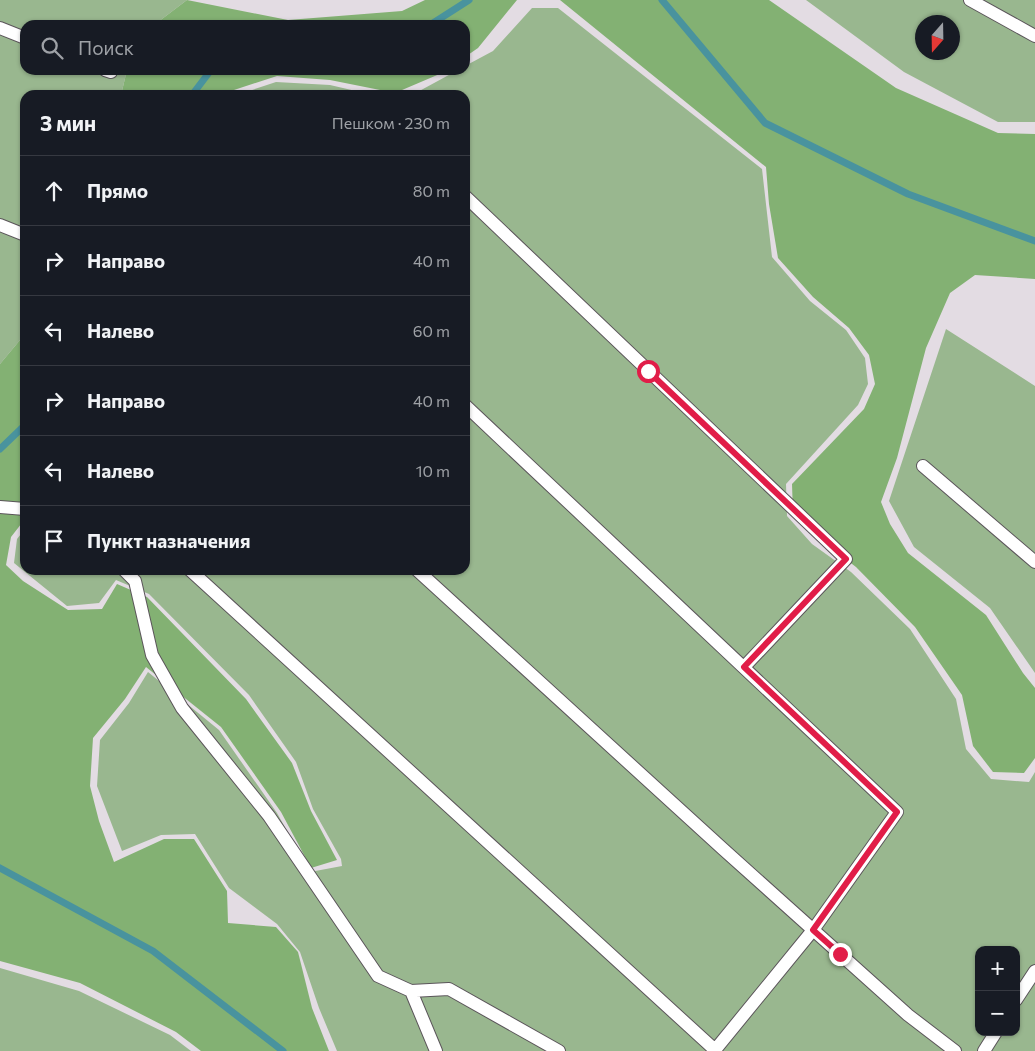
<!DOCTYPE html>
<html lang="ru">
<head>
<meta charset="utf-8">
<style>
  :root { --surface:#171b24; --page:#242831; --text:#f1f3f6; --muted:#9ea1a6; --line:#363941 }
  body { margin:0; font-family:Commissioner,sans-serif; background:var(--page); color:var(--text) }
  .controls { position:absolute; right:15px; bottom:15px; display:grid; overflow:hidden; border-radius:10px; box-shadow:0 1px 4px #0004 }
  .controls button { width:45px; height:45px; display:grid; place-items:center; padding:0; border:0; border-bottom:1px solid var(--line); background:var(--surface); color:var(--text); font:25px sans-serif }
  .compass { position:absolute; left:915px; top:15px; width:45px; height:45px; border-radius:50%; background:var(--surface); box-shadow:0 1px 4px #0004; rotate:200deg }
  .stop { position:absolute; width:15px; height:15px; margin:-11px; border:4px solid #e11d48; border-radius:50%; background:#fff }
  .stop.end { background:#e11d48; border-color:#fff; box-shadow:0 1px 5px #0008 }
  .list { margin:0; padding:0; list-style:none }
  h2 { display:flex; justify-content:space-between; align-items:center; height:65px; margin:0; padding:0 20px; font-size:21px }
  h2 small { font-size:16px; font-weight:400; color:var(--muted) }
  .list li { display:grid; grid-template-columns:32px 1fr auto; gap:15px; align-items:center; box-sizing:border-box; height:70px; padding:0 20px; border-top:1px solid var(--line) }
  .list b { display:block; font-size:19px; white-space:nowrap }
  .list em { font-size:16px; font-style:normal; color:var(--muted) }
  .icon { flex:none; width:28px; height:28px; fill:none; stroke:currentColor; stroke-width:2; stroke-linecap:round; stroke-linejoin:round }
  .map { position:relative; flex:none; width:1035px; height:1051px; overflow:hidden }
  .search { position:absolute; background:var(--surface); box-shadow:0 1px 4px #0004; left:20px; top:20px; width:450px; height:55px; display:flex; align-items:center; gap:12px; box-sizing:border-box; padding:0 18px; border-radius:15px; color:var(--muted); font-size:19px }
  .panel { position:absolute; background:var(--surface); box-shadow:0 1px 4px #0004; left:20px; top:90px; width:450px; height:485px; border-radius:15px }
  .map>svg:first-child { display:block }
  .green { fill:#99b78f; fill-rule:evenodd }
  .forest { fill:#83b173 }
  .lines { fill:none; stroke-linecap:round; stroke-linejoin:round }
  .stream { stroke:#49939e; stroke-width:7 }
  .service-casing { stroke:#5b555a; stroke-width:14 }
  .service { stroke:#fff; stroke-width:12 }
  .route { stroke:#e11d48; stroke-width:6 }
</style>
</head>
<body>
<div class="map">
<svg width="1035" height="1051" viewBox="0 0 1035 1051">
  <rect width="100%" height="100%" fill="#e3dce3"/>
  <path class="green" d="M0,0H187L154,25H25V70H127L121,95H25V334L0,364Z
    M806,0H1035V122H998L904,72ZM922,22H952V52H922Z
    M532,8H558L762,169L772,257L810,301L846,330L865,358L868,384L858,405L786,484L787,516L812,544L851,572L910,629L956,699L966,749L991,779L1029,782L1035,772V1051H337L319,1008L300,952L277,924L229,888L195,834L161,835L122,851L97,786L100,740L129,703L148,672L219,730L277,813L310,872L342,866L341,859L313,809L296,762L249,695L149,594L116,580L99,603L67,606L14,563L17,539L25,529V570H465V95H412L458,70H465V66L493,51ZM979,950H1016V1032H979Z
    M276,82L330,85L373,95H237Z
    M946,329L1035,386V673L990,608L914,547L889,501Z
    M0,968L79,991L170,1035L191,1051H0Z"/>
  <path class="forest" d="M187,0L288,20L402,11L425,0H517L478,48L465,57V25H154Z
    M560,0H769L896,88L998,133L1035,134V279L975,275L950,293L926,348L897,458L881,502L890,524L908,553L986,615L1023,673L1035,688V758L1024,773L993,772L973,746L962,695L915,627L856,567L819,539L793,513L792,484L864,409L875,384L869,355L849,328L813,297L778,258L769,204L766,167Z
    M127,70H449L395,93L330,80L277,76L234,90L231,95H121Z
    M25,334V519L11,537L6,565L23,581L68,610L102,609L117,584L147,597L246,699L292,763L311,811L337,860L311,868L281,812L221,727L146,667L125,699L93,738L90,786L99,821L114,862L164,839H194L227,891L228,923L276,927L298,952L312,1008L329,1051H201L176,1032L80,983L0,961V364Z"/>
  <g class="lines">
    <path class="stream" d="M662,0L765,123L908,194L1035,241
      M430,25L469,0
      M192,95L211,70
      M0,449L25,425
      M0,868L153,951L283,1051"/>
    <g class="service-casing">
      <path id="service" d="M970,0L1035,36
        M0,28L25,38
        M105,70L111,72
        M465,196L846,559L744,667
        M0,225L25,235
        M923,466L1035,562
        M0,507L25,509
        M124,570L135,581L152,655L182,708L269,816L378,976L411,991
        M190,570L715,1050L813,930L897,812L465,405
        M417,570L723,849L908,1015L955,1051
        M1016,1000L1035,971
        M436,1051L411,991L449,989L559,1051
        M984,1051L996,1032"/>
    </g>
    <use href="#service" class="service"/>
  </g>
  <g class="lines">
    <path class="route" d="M648,371L846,559L744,667L897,812L813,930L840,954"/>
  </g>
</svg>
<div class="controls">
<button>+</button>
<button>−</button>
</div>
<svg class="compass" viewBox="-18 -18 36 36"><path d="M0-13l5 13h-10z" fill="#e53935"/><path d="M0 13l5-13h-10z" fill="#9ea1a6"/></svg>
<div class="stop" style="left:648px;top:371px"></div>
<div class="stop end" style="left:840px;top:954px"></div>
<div class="search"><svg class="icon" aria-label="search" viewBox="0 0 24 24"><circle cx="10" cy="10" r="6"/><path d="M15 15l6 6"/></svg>Поиск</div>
<section class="panel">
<h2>3 мин<small>Пешком · 230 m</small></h2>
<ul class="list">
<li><svg class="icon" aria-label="ahead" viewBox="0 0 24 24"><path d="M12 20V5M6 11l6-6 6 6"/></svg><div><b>Прямо</b></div><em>80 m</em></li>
<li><svg class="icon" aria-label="right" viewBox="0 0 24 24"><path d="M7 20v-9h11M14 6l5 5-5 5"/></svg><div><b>Направо</b></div><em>40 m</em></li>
<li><svg class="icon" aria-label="left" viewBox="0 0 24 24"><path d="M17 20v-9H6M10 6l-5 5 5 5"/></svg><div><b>Налево</b></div><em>60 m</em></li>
<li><svg class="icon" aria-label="right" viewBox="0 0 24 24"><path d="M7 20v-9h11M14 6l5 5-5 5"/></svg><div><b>Направо</b></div><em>40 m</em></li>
<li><svg class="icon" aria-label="left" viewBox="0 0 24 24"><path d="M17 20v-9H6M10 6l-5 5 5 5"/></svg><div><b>Налево</b></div><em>10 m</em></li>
<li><svg class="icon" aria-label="arrive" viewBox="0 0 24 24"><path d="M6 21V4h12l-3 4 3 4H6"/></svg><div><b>Пункт назначения</b></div></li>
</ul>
</section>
</div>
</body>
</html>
